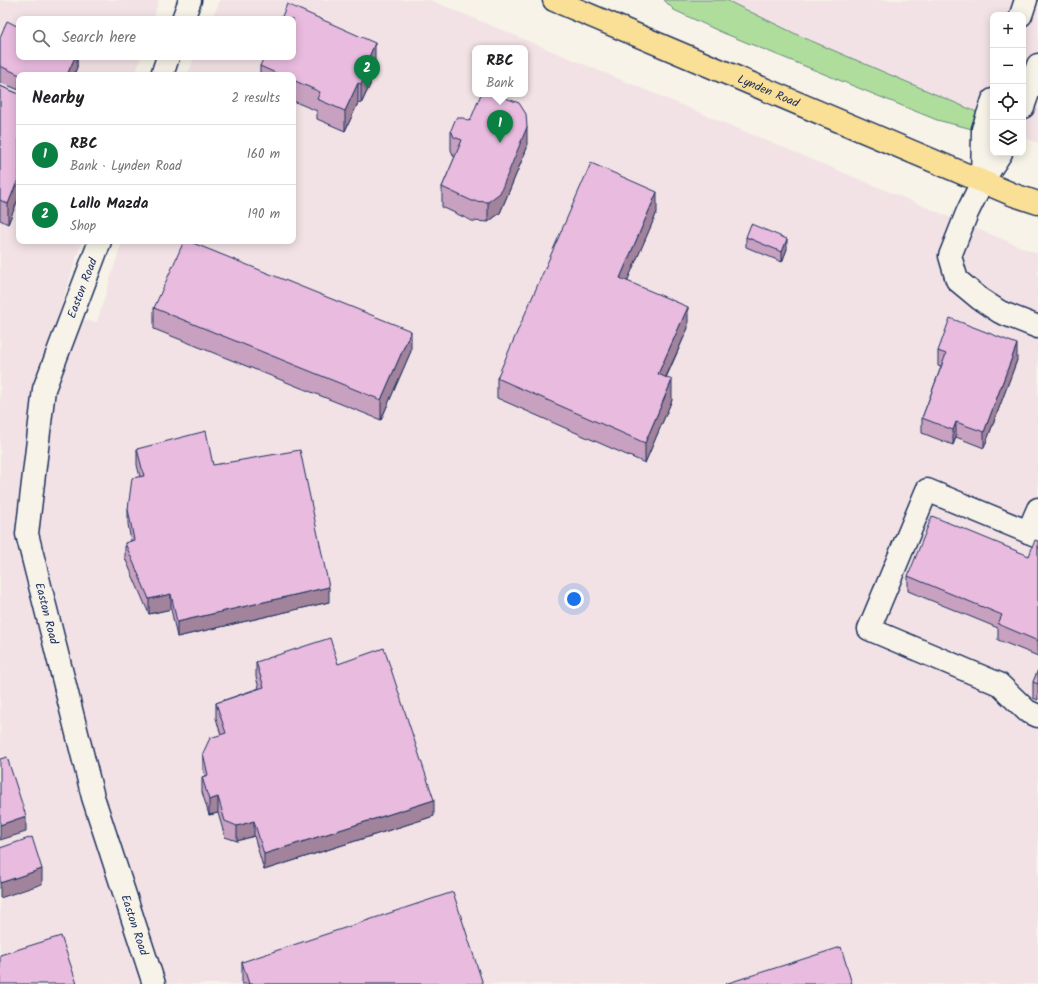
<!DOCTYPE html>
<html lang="en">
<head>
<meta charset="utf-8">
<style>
  :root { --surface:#fff; --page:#f2f2f2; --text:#202124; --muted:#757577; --line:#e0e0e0; --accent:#0b8043 }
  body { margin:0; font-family:Kalam,sans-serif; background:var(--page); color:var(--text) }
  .controls { position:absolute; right:12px; top:12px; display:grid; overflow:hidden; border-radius:8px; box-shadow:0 2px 10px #0003 }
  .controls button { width:36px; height:36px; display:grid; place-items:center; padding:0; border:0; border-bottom:1px solid var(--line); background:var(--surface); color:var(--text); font:20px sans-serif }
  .you { position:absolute; left:574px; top:599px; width:14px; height:14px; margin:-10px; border:3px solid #fff; border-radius:50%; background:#1a73e8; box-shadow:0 0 0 6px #1a73e833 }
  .badge { display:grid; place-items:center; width:26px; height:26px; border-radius:50%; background:var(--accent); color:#fff; font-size:13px; font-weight:700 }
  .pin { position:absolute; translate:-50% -33px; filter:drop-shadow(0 1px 2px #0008) }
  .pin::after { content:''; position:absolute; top:21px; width:14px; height:12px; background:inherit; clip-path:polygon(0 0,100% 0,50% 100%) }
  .popup { position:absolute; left:472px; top:45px; width:56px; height:52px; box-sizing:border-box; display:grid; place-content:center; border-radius:8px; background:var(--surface); filter:drop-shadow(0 1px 3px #0005); font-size:13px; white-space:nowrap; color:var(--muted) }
  .popup b { font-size:15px; color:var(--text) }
  .popup::after { content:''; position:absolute; left:50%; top:100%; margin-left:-8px; border:8px solid transparent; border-top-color:var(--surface) }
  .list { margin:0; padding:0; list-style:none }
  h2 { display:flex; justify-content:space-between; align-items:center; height:52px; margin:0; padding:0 16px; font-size:17px }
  h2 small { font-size:13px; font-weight:400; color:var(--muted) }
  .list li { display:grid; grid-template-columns:26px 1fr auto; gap:12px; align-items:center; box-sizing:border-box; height:60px; padding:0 16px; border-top:1px solid var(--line) }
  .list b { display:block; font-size:15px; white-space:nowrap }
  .list p { margin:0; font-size:13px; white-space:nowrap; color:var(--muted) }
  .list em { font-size:13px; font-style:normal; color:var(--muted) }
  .icon { flex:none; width:22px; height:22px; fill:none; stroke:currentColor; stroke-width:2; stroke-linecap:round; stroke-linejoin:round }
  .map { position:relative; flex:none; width:1038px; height:984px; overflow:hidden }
  .search { position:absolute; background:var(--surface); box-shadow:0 2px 10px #0003; left:16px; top:16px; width:280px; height:44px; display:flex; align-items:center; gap:10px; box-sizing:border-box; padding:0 14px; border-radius:8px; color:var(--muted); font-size:15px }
  .panel { position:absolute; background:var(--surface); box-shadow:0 2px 10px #0003; left:16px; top:72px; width:280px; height:172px; border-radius:8px }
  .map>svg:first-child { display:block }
  .built { fill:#f2e2e5; fill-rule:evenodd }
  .green { fill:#afdd9c; stroke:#65867d }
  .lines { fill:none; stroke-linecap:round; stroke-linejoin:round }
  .minor-casing { stroke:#1b2f5e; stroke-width:25 }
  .major-casing { stroke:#1b2f5e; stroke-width:25 }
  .minor { stroke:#f7f3e8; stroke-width:22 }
  .major { stroke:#fadf96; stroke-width:22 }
  .wall { fill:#c8a1c0; stroke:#1b2f5e }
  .shaded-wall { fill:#a2839c; stroke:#1b2f5e }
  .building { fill:#e8bbdf; stroke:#1b2f5e }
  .labels { text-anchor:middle; stroke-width:4; stroke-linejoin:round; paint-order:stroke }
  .street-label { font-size:12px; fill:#1b2f5e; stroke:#f7f3e8 }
</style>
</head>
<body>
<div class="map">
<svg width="1038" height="984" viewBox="0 0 1038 984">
  <rect width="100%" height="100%" fill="#f7f3e8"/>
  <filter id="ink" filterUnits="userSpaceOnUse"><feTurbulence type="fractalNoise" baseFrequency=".025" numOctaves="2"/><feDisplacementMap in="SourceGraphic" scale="8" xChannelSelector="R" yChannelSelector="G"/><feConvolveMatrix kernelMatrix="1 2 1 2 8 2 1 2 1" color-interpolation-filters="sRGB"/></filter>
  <g filter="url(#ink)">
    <path class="built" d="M0,0H159L153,19H19V57H141L135,75H19V241H82L58,316L97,322L122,241H293V75H187L195,57H293V19H212L220,0H430L1038,254V984H0ZM475,48H525V94H475Z
      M691,0H1038V143L1023,137V15H993V125Z"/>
    <path class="green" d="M664,0H726L800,36L979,113L976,130L937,120L721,32L674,10Z"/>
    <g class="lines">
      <g class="minor-casing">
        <g id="minor">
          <path d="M1021,15L1026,0"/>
          <path d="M183,19L190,0"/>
          <path d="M162,75L168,57"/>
          <path d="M1023,107L1038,65"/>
          <path d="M1001,153L982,182L967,213L950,256L957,280L980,299L1000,312L1038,327"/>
          <path d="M982,182L983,129L993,100"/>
          <path id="s1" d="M100,241L44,389L27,534L93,797L154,984"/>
          <path d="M1028,532L1038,509"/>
          <path d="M1038,536L927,490L869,629L999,684L1027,711L1038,716"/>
        </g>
      </g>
      <g class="major-casing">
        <g id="major">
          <path id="s2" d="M554,0L1014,195L1038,203"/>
        </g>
      </g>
      <use href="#minor" class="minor"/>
      <use href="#major" class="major"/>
    </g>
    <path class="wall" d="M0,37L77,57V67L74,75H19V90L0,82Z
      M375,63L370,75V85L361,104L358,103L345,131L317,119V111L293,101V75H260V66Z
      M0,86L19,94V197L8,224L0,220Z
      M451,130L527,148L500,213L488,222L472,221L442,207V187L455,157H454L451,150Z
      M657,212L627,281L688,328L666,378L672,400L645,463L497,398V378Z
      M746,237L787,249L782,262L746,247Z
      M154,308L411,351L381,420L154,329Z
      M938,351L1017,360L984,448L956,437L953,445L922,433V418L941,367L938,366Z
      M137,449L213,465L329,602L177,637L171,609L149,614L125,558V543L131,541L128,524V509L140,477L137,465Z
      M1038,541V656L998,640V628L908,591V576L1029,556Z
      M256,662L338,664L434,816L264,870L254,836L237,841L225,837L218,813L209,815L202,792V777L205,776L203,768V753L221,735L216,718V703L259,688L256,677Z
      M1038,670V700L1033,698V682Z
      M242,962L483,984H242Z"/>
    <path class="shaded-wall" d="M375,43V63L370,75V85L361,104V84L366,64Z
      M75,57H77V67L74,75H67Z
      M358,83V103L345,131V111Z
      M527,127V148L500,213L488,222V202Z
      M19,177V197L8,224V204Z
      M657,192V212L620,298V278Z
      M787,239V249L782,262V252Z
      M688,307V328L658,394V374Z
      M411,331V351L381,420V400Z
      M1017,344V360L984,448V432Z
      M672,380V400L645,463V443Z
      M956,422V437L953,445V430Z
      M329,587V602L177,637V622Z
      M171,594V609L149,614V599Z
      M218,797V813L209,815V800Z
      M434,800V816L264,870V854Z
      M26,816V832L0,840V825Z
      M254,821V836L237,841V826Z
      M42,869V884L0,898V883Z"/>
    <path class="building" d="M287,4L375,43L366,64L370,65L361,84L358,83L345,111L317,99L320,92L293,80V75H280L260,66L264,57H293V19H281Z
      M7,21L19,27V57H75L67,75H20L0,66V37Z
      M0,86L19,94V177L8,204L0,200Z
      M481,94H495L519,103L526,114L527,127L500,193L488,202L472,201L442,187L462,140L454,137L451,130L456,118H463L470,121Z
      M591,163L657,192L620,278L688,307L658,374L672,380L645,443L497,378Z
      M751,224L787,239L782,252L746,237Z
      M184,241H188L411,331L381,400L154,308Z
      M950,318L1017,344L984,432L956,422L953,430L922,418L946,354L938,351Z
      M206,431L213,465L300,450L329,587L177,622L171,594L149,599L125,543L134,540L128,509L132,478L144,476L137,449Z
      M932,516L1029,556L1035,540L1038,541V641L998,624L1002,615L908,576Z
      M330,638L338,664L384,648L434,800L264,854L254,821L237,826L225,821L218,797L209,800L202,777L208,775L203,753L210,738L226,733L216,703L264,687L256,662Z
      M1038,670V684L1033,682Z
      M7,757L26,816L0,825V759Z
      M32,837L42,869L0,883V848Z
      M453,892L483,984H249L242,962Z
      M61,936L77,984H0V955Z
      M841,947L852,984H725Z"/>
  </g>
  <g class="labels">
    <g class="street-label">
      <text dy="4" stroke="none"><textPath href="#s2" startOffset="233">Lynden Road</textPath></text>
      <text transform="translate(82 288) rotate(-69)" y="4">Easton Road</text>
      <text dy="4" stroke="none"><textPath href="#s1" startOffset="386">Easton Road</textPath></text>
      <text dy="4" stroke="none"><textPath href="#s1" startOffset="710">Easton Road</textPath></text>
    </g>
  </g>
</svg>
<div class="controls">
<button>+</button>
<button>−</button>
<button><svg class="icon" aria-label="locate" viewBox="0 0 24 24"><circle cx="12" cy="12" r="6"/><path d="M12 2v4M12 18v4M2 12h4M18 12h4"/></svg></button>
<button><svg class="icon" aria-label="layers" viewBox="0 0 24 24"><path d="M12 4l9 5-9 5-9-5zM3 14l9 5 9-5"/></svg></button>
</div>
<div class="you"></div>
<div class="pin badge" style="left:500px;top:143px">1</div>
<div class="popup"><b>RBC</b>Bank</div>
<div class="pin badge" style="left:367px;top:88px">2</div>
<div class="search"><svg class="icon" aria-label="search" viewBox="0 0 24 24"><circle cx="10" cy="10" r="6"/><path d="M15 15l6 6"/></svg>Search here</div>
<section class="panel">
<h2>Nearby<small>2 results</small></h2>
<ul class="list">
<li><span class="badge">1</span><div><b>RBC</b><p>Bank · Lynden Road</p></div><em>160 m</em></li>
<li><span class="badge">2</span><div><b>Lallo Mazda</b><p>Shop</p></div><em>190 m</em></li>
</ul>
</section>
</div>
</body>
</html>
